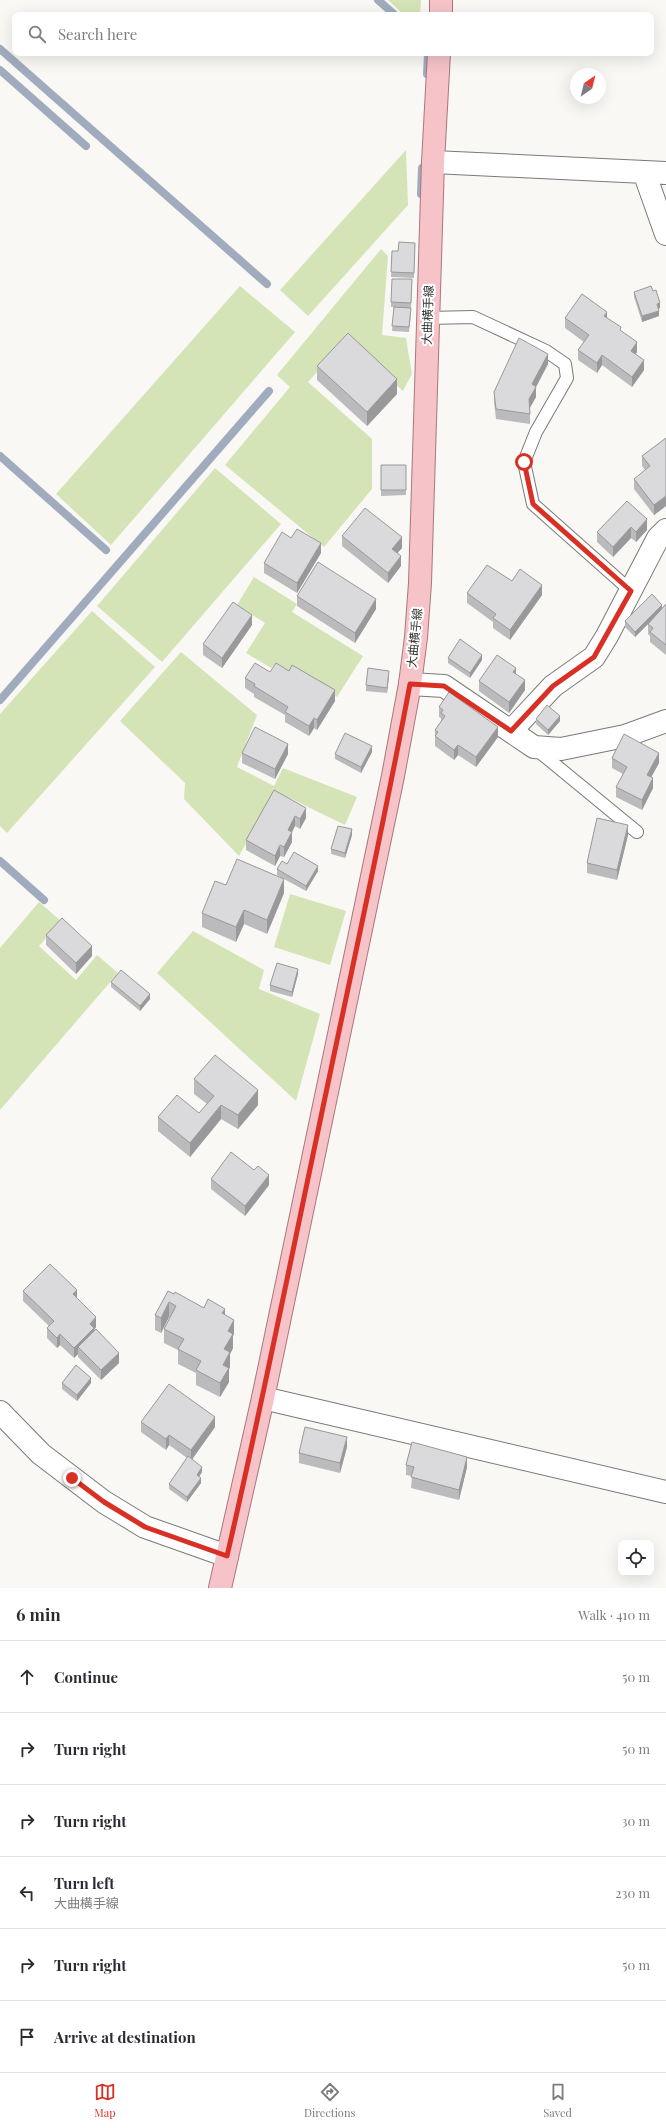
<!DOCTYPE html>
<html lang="en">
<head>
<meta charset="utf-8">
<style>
  :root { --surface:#fff; --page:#f7f7f7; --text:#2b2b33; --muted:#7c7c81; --line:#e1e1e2; --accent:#d93025 }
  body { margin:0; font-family:"Playfair Display","Noto Sans JP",serif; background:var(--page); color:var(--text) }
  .controls { position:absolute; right:12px; bottom:12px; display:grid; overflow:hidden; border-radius:8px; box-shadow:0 4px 16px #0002 }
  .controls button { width:36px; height:36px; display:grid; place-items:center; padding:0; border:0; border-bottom:1px solid var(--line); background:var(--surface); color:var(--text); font:20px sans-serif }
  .compass { position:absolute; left:570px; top:68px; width:36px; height:36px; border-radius:50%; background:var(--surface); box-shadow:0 4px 16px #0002; rotate:35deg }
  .stop { position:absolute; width:12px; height:12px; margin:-9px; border:3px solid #d93025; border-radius:50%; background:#fff }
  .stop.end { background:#d93025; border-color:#fff; box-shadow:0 1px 4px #0008 }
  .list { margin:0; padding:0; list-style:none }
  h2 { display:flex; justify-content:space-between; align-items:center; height:52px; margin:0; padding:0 16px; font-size:17px }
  h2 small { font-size:13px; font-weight:400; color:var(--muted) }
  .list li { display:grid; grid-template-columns:26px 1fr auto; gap:12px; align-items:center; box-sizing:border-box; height:72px; padding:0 16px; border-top:1px solid var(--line) }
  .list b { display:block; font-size:15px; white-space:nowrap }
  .list p { margin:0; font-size:13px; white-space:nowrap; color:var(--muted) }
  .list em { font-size:13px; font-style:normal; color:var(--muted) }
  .icon { flex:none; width:22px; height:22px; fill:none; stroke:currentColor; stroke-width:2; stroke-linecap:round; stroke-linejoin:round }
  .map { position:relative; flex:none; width:666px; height:1588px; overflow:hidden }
  .search { position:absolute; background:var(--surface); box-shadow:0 4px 16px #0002; left:12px; right:12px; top:12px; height:44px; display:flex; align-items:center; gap:10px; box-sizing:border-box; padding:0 14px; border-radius:8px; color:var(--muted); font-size:15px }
  .sheet { height:484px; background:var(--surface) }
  nav { display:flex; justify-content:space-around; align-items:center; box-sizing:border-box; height:56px; border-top:1px solid var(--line); background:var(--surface); font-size:11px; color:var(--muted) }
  nav a { display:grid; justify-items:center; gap:2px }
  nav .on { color:var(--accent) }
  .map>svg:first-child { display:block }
  .green { fill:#d4e4b7 }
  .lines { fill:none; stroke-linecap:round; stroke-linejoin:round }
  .stream { stroke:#a0acbe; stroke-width:8 }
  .lane-casing { stroke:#7b7a78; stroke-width:14 }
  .street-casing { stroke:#7b7a78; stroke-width:24 }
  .secondary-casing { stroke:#7b7a78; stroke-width:24 }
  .primary-casing { stroke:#ac767c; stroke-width:24 }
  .lane { stroke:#fff; stroke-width:12 }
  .street { stroke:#fff; stroke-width:22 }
  .secondary { stroke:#fff; stroke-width:22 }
  .primary { stroke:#f5c3c8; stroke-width:22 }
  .wall { fill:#bbbbbd }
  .shaded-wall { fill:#99989a }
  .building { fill:#dad9dc; stroke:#99989a }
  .route { stroke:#d93025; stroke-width:5 }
  .labels { text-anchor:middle; stroke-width:4; stroke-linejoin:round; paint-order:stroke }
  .street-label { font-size:12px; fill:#323231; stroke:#fff }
</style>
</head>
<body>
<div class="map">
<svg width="666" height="1588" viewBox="0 0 666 1588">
  <rect width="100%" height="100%" fill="#f9f8f5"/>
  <path class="green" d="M388,0H421L420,15H404Z
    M406,150L408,205L308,316L280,290Z
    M381,249L388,256L382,335L406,338L412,374L403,391L346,340L308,382L372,439V489L324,547L225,465L290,387L277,375Z
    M240,286L295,332L111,545L56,494Z
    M215,468L281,524L162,662L97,606Z
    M254,577L297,604L292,612L363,656L337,697L291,668L287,673L274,665L271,668L246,653L265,623L237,605Z
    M92,611L155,667L7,833L0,826V714Z
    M181,652L257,715L237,767L274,786L283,768L357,797L345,825L275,791L239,856L184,799L185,783L120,721Z
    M290,894L346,911L330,965L274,947Z
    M39,902L61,921L39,946L76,980L97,955L118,973L0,1110V948Z
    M193,931L264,970L259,989L320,1014L296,1101L157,973Z"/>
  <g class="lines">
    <path class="stream" d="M378,0L395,15
      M0,49L267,284
      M0,70L86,146
      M427,74L428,53
      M421,194L422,168
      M0,456L106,550
      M0,700L269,391
      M0,861L44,900"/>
    <g class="lane-casing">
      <path id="lane" d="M428,318L473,317L546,351L565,364L567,378L536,432L524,462L533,504L631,591
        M536,749L637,832"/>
    </g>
    <g class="street-casing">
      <path id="street" d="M433,162L666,173
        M644,172L666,234
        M410,684L444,686L534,747L561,749L625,736L666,721
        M511,731L553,686L594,657L607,636L658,538L666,530
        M263,1398L666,1492"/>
    </g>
    <g class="secondary-casing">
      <path id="secondary" d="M0,1412L41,1454L104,1502L145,1527L227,1556"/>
    </g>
    <g class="primary-casing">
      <path id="primary" d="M441,15V0
        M220,1588L263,1398L393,776L410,684L416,637L420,583L433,162L439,53"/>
    </g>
    <use href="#lane" class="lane"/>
    <use href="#street" class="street"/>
    <use href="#secondary" class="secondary"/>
    <use href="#primary" class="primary"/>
  </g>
  <path class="wall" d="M415,243L414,278L391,277L392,251H398Z
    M412,279L411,308H407L411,314L409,332L392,331L394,307H391V302Z
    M653,291L660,308H658L659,316L642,322L634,297V292Z
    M565,318H607L621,331L637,352L636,354L644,370L632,387L602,365L597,373L578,360V350L584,342L565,328Z
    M548,364L536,387V397L530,408V424L496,419L494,402V392Z
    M317,366L397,394L367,426L317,380Z
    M666,438V506L654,515L634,489V479L645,470L642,466V456Z
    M381,465H406V495L381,496Z
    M627,501L647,530L636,542L631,538L613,557L597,542V532Z
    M342,536L402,548L397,553L401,566L388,583L342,546Z
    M291,538L321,553L297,593L264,573V563Z
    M512,581L542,595L510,640L493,628V622L467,603V593Z
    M297,596L376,609L355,643L297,606Z
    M666,604V655L650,642V636L648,634V624L649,623L635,637L625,627V621L662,608Z
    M252,625L222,668L203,655V644Z
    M448,658L482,660L470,678L448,663Z
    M270,672L335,701L317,730L314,728L309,736L285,722V715L254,697V694L245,688V678Z
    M516,674L525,690L509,713L479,691V681Z
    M389,676L387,693L366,691V685Z
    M439,707L498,737L476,767L458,755L454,760L435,746V730L441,721V718L439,717Z
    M536,719L560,721L548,735L536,724Z
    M372,752L361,773L335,759V754Z
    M242,753L288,754L275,779L242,763Z
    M612,758L659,763L651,777L653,788L642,810L616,797V787L623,774L612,768Z
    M274,790L306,818L300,829L295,826L292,832V842L284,857L280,856L275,866L246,850V840Z
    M352,835L345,858L331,854V849Z
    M628,835L617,880L587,873V863Z
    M287,864L318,871L306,891L284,879V893L267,934L244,924L236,942L202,927V913L226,885L284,879L277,875V869Z
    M46,935L92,956L76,974L46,945Z
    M298,974L292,997L270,991V985Z
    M111,982L150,999L140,1011L111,987Z
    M194,1079L258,1105L238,1129L221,1119L190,1157L158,1131V1117L199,1113L207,1104L194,1094Z
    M211,1179L269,1185L245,1216L211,1189Z
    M23,1291L77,1298L96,1327L94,1330V1331L119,1363L101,1380L78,1357V1354L74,1358L60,1345L57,1348L47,1338V1328L49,1326L23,1301Z
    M168,1291L204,1308L225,1315L234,1334L233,1336V1348L230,1354V1367L229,1369V1382L220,1397L196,1385V1373L178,1364V1350L164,1343V1329L170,1317H169L161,1333L155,1330V1315Z
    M62,1383H91L77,1401L62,1389Z
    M141,1422L215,1427L192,1459L202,1472L199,1476L201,1483L187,1502L169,1489V1484L187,1458L169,1445L166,1450L141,1432Z
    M347,1447L340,1473L299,1463V1453Z
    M406,1465L467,1467L459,1500L411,1488L412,1476L406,1475Z"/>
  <path class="shaded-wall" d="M660,303V308L657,309V304Z
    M659,311V316L642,322V316Z
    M607,312V322L604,316Z
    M637,342V352L631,361V351Z
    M548,354V364L536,387V397L529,409V399L532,384Z
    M602,355V365L597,373V363Z
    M644,360V370L632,387V377Z
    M397,379V394L367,426V412Z
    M666,496V506L654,515V505Z
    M647,519V530L636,542V532Z
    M631,527V538L613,557V547Z
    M402,537V548L392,559V549Z
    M321,543V553L297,593V583Z
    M401,556V566L388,583V573Z
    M542,585V595L510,640V630Z
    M376,599V609L355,643V633Z
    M662,605V610L635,637V632Z
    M252,615V625L222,668V658Z
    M482,655V660L470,678V673Z
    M516,668V678L513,672Z
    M389,671V676L387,693V688Z
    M525,680V690L509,713V702Z
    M335,690V701L317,730V720Z
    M560,716V721L548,735V730Z
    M314,718V728L309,736V726Z
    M498,727V737L476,767V757Z
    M288,744V754L275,779V769Z
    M458,745V755L454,760V750Z
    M372,746V752L361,773V767Z
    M659,753V763L647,785V775Z
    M653,778V788L642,810V800Z
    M306,808V818L300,829V819Z
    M295,816V826L288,840V830Z
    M628,825V835L617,880V870Z
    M352,829V835L345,858V853Z
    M292,832V842L284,857V847Z
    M280,845V856L275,866V856Z
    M318,866V871L306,891V886Z
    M284,879V893L267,934V920Z
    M244,910V924L236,942V927Z
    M92,946V956L76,974V963Z
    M298,969V974L292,997V992Z
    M150,994V999L140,1011V1006Z
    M258,1090V1105L238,1129V1115Z
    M221,1105V1119L190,1157V1143Z
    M269,1175V1185L245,1216V1206Z
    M77,1290V1300L73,1294Z
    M169,1302V1317L161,1333V1318Z
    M225,1309V1323L222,1313Z
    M96,1317V1327L94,1330V1338L78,1347V1354L74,1358V1348L90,1324Z
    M234,1320V1334L233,1336V1348L230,1354V1367L229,1369V1382L220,1397V1383L224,1349L228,1331Z
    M60,1334V1345L57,1348V1338Z
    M119,1353V1363L101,1380V1370Z
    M91,1378V1383L77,1401V1395Z
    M215,1417V1427L191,1461V1450Z
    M169,1435V1445L166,1450V1439Z
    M347,1437V1447L340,1473V1463Z
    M467,1457V1467L459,1500V1490Z
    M202,1467V1472L197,1480V1475Z
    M201,1478V1483L187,1502V1497Z"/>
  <path class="building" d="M399,242L415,243L414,273L391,272L392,251H398Z
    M392,279H412L411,303L391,302Z
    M651,286L653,291L656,290L660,303L657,304L659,311L642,316L634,292Z
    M582,294L607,312L604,316L621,327L620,330L637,342L631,351L644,360L632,377L602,355L597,363L578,350L589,335L565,318Z
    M394,307L411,308L409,327L392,326Z
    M348,333L397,379L367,412L317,366Z
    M519,338L548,354L532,384L536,387L529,399L530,414L496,409L494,392Z
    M666,438V496L654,505L634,479L650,466L642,456Z
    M381,465H406V490H381Z
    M627,501L647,519L636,532L631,527L613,547L597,532Z
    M365,508L402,537L392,549L401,556L388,573L342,536Z
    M297,529L321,543L297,583L264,563L282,532L291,538Z
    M318,562L376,599L355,633L297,596Z
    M487,565L512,581L520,569L542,585L510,630L493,618L496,614L467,593Z
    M652,594L662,605L635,632L625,621Z
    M233,602L252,615L222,658L203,644Z
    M666,604V645L650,632L653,628L648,624Z
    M460,639L482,655L470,673L448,658Z
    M497,655L516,668L513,672L525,680L509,702L479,681Z
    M255,663L270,672L276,663L289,671L292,665L335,690L317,720L314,718L309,726L285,712L288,707L254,686L255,684L245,678Z
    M368,668L389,671L387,688L366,685Z
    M449,692L498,727L476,757L458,745L454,750L435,736L438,732L435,730L445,716L441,713L443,710L439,707Z
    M547,705L560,716L548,730L536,719Z
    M255,727L288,744L275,769L242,753Z
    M345,733L372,746L361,767L335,754Z
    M624,734L659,753L647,775L653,778L642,800L616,787L627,767L612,758Z
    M274,790L306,808L300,819L295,816L288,830L292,832L284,847L280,845L275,856L246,840Z
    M597,818L628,825L617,870L587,863Z
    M338,826L352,829L345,853L331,849Z
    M294,852L318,866L306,886L277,869L282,861L287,864Z
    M237,859L284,879L267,920L244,910L236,927L202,913L215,881L226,885Z
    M62,918L92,946L76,963L46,935Z
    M277,963L298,969L292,992L270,985Z
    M121,970L150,994L140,1006L111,982Z
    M215,1055L258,1090L238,1115L221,1105L190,1143L158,1117L177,1095L199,1113L214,1096L194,1079Z
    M231,1152L254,1170L258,1166L269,1175L245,1206L211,1179Z
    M50,1264L77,1290L73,1294L96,1317L90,1324L94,1328L74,1348L60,1334L57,1338L47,1328L54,1321L23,1291Z
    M168,1291L174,1294L175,1292L204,1308L208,1299L225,1309L222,1313L234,1320L228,1331L233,1334L224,1349L230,1352L223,1365L229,1368L220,1383L196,1370L201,1361L178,1349L184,1339L164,1329L176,1306L169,1302L161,1318L155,1315Z
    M96,1329L119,1353L101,1370L78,1347Z
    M76,1365L91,1378L77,1395L62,1383Z
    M169,1384L215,1417L191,1450L169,1435L166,1439L141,1422Z
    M305,1427L347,1437L340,1463L299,1453Z
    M412,1442L467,1457L459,1490L411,1477L414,1467L406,1465Z
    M188,1456L202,1467L197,1475L201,1478L187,1497L169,1484Z"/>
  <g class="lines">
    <path class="route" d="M72,1478L104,1502L145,1527L227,1556C260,1414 288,1273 318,1131C349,982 382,834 410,684L444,686L511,731L553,686L594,657L631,591L533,504L524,462"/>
  </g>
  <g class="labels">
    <g class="street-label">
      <text transform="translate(428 315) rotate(-88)" y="4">大曲横手線</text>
      <text transform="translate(415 638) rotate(-84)" y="4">大曲横手線</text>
    </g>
  </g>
</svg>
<div class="controls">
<button><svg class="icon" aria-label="locate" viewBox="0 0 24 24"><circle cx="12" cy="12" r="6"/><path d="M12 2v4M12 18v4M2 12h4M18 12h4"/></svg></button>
</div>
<svg class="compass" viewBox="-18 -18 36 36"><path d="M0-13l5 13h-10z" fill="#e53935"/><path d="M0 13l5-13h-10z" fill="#7c7c81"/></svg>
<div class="stop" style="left:524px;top:462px"></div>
<div class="stop end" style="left:72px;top:1478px"></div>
<div class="search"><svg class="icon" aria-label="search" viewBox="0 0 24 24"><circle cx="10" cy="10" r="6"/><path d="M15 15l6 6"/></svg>Search here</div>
</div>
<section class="sheet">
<h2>6 min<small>Walk · 410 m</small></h2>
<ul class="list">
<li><svg class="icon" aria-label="ahead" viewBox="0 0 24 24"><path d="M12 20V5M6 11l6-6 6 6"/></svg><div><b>Continue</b></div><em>50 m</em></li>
<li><svg class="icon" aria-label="right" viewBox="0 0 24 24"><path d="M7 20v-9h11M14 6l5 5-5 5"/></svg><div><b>Turn right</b></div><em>50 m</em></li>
<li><svg class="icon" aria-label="right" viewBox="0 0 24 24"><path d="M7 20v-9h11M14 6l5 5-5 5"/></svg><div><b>Turn right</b></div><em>30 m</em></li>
<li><svg class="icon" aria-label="left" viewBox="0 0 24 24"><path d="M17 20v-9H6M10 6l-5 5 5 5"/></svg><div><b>Turn left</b><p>大曲横手線</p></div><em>230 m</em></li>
<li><svg class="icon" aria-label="right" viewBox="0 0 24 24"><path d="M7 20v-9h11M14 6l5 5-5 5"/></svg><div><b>Turn right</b></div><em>50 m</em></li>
<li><svg class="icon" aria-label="arrive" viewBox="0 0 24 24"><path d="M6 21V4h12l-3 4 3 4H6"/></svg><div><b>Arrive at destination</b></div></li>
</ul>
</section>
<nav>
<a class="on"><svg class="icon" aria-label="map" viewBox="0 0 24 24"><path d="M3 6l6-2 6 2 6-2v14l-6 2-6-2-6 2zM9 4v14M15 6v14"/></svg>Map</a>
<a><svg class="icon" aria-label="directions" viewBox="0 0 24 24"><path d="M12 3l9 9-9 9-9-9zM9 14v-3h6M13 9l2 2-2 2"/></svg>Directions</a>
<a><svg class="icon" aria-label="saved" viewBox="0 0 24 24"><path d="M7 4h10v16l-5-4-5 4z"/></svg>Saved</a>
</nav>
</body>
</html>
